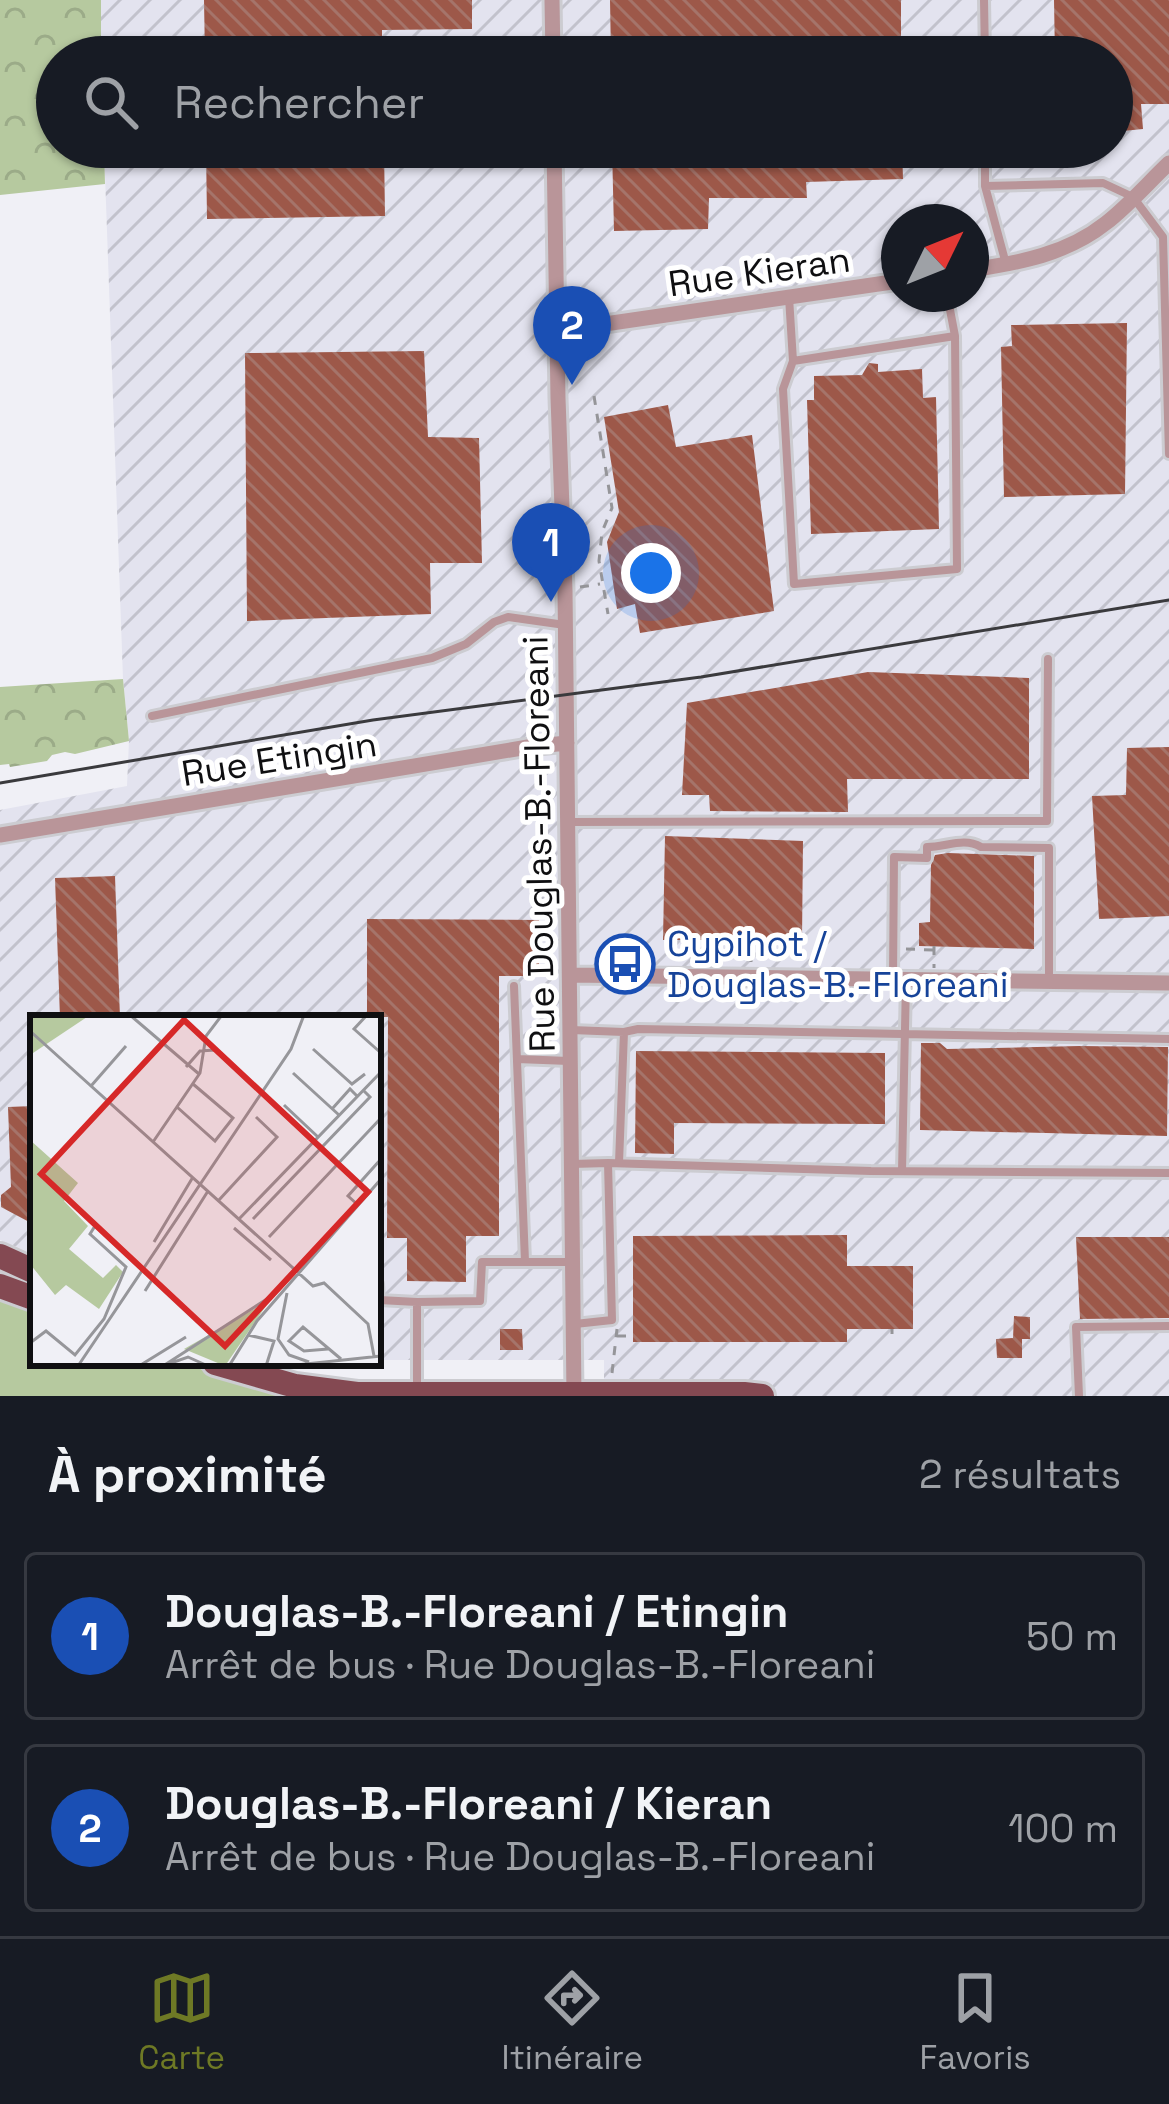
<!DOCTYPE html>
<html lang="fr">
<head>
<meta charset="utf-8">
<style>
  :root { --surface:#171b24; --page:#20242c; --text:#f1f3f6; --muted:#9ea1a6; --line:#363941; --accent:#6e7925 }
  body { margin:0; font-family:"Space Grotesk",sans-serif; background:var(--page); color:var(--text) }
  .compass { position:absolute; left:881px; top:204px; width:108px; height:108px; border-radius:50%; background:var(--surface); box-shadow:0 3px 9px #0004; rotate:47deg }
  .you { position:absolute; left:651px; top:573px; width:42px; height:42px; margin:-30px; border:9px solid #fff; border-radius:50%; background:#1a73e8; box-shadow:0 0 0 18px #1a73e833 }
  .badge { display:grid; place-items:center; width:78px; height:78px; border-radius:50%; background:var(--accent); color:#fff; font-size:39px; font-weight:700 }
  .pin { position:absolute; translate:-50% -99px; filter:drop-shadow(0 3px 6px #0008) }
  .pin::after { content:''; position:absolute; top:63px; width:42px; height:36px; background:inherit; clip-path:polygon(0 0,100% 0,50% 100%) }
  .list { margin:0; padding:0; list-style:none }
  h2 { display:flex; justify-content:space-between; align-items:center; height:156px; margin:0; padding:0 48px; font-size:51px }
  h2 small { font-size:39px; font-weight:400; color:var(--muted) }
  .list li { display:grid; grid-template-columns:78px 1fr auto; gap:36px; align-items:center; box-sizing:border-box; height:168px; margin:0 24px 24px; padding:0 24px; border:3px solid var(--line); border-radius:12px }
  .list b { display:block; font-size:45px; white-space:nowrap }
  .list p { margin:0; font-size:39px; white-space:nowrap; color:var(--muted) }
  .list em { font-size:39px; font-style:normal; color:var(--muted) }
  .icon { flex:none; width:66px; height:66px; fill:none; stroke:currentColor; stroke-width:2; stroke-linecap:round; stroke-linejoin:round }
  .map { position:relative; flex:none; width:1169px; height:1396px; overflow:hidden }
  .search { position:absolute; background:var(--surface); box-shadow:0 3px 9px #0004; left:36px; right:36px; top:36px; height:132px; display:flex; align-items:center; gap:30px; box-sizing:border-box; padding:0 42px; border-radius:66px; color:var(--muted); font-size:45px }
  .sheet { height:540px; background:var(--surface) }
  nav { display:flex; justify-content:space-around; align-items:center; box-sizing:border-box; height:168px; border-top:3px solid var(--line); background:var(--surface); font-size:33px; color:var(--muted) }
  nav a { display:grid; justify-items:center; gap:6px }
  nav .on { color:var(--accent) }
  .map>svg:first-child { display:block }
  .industrial { fill:url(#industrial-furrows); fill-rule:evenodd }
  .green { fill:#b6c99f }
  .forest { fill:url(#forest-crowns) }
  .building { fill:url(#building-back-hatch) }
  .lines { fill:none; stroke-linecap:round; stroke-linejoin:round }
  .service-casing { stroke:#ccccd1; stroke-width:14 }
  .minor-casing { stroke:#ccccd1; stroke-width:21 }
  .primary-casing { stroke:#ccccd1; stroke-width:30 }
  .path { stroke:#959599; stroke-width:3; stroke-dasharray:9 9; stroke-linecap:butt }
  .service { stroke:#b99599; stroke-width:8 }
  .minor { stroke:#b99599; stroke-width:15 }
  .primary { stroke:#844952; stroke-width:24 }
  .tram { stroke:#3a3a3d; stroke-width:3 }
  .labels { text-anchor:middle; stroke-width:10; stroke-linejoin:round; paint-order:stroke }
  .street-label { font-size:36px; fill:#0f0f11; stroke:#fff }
  .transit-label { font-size:36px; fill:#164399; stroke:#fff; text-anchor:start }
  .inset-road { fill:none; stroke:#96969a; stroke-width:3 }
  .view { fill:#d62828; fill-opacity:0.15; stroke:#d62828; stroke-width:6 }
  .inset-edge { fill:none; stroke:#0f0f11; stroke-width:6 }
</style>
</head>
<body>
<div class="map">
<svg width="1169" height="1396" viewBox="0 0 1169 1396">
  <defs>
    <pattern id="industrial-furrows" width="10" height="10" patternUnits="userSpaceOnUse" patternTransform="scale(3)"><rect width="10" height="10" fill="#e3e3ef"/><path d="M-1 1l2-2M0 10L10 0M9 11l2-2" fill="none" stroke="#c2c2cc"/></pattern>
    <pattern id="forest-crowns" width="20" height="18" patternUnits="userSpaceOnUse" patternTransform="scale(3)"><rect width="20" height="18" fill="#b6c99f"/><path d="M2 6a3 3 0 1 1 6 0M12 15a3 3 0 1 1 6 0" fill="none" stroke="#9bab88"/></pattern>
    <pattern id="building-back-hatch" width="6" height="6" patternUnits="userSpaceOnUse" patternTransform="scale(3)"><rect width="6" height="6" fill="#9d5849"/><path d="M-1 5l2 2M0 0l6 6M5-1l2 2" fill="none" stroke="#a5746a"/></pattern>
  </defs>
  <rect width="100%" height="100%" fill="#f0f0f6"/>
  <path class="industrial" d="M101,0H1169V1396H604V1360H378V1018H33V1254L0,1240V810L127,786L129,741L123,679L104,147H1112V57H101ZM899,222H971V294H899Z"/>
  <path class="green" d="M0,1299L33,1311V1363H181L287,1396H0Z"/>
  <path class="forest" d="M0,0H101V57H57V147H104L105,184L0,195Z
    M123,679L129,741L75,754L65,752L52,755L47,761L10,767L9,764L0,765V687Z"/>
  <path class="building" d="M204,0H472V29L382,30V57H205Z
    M610,0H901V57H611Z
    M1054,0H1169V104H1141L1143,129L1112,132V57H1055Z
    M206,147H384L385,216L207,219Z
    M612,147H902L903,179L806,182L807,198H709L708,229L614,231Z
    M1008,147H1082V155L1008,160Z
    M1127,323L1125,494L1004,497L1001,347L1012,346L1011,325Z
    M424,351L428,437L479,438L482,563H430L431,614L247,621L245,353Z
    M869,363L878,364V372L922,369L923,398L936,397L939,529L811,534L807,400H814V376L862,375Z
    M668,405L676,447L752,435L774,611L640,633L635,604L617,609L607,542L619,512L604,417Z
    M868,672L1029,678V779H847L848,812L710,811L709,795H682L687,703Z
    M1169,747V916L1099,919L1092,796L1126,795L1127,748Z
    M665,836L803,841L802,940H663Z
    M948,853L1034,856V949L919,946V923L930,922L931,865L935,855Z
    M115,876L120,1018H60L55,878Z
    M367,919L539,920V976H499V1236H466V1282L407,1281V1238H387L388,1017H367Z
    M921,1043H940L947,1049L1079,1046L1168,1047L1167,1136L920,1130Z
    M636,1051L885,1053V1124L674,1123V1154L635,1153Z
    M33,1106V1224L1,1207V1195L11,1187L8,1107Z
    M847,1235V1266H913V1329H847V1342H633V1236Z
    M1076,1237H1169V1318L1080,1319Z
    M1014,1316L1030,1317V1339H1022V1358H997L996,1339L1013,1338Z
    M500,1329H522L523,1350H500Z"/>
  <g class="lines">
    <g class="service-casing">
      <path id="service" d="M984,0L985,57
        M985,147V186L1006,264
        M985,186L1103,183L1133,197L1163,237L1169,454
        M789,297L793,361L783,389L794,584L957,569L955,336L947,294
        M793,361L955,336
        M152,716L432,658L466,644L494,622L508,617L565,625
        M570,822L1047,821L1048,659
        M893,979L894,857L927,858V847C946,847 964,837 981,847L1049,848V979
        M514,986L525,1261
        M571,1030L624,1032L619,1163
        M624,1032L638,1029L1169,1039
        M517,1059L569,1061
        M608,1163L871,1171L1169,1173
        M572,1164L608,1163L612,1320L575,1324
        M902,1171L906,981
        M378,1284L379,1300L417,1302V1387
        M417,1302L480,1301L482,1262H572
        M1079,1396L1076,1327L1169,1326"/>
    </g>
    <g class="minor-casing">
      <path id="minor" d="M552,0L553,57
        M554,147L558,398L565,590L574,1396
        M971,270C1019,263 1067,254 1106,223C1128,206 1148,183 1169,163
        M557,331L899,281
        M0,835L528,747L567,743
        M570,975L1169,983"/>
    </g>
    <g class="primary-casing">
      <path id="primary" d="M0,1256L33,1271
        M0,1286L33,1298
        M215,1363L295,1386L357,1394H744L762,1396"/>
    </g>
    <path class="path" d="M594,396L612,508L602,532L599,561L608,614
      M580,587L600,584
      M751,940V962
      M934,946V968
      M906,949L934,950
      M892,1329V1334
      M617,1336H633
      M612,1373L617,1329"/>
    <use href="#service" class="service"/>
    <use href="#minor" class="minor"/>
    <use href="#primary" class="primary"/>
    <path class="tram" d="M0,783L373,720L701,677L1169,600"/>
  </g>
  <defs>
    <g id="bus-ring" transform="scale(3)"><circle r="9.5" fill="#fff" stroke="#1a4fb4" stroke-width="1.5"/><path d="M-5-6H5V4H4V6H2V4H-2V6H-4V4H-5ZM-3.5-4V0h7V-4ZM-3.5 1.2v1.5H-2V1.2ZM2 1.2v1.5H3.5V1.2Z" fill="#1a4fb4"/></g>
  </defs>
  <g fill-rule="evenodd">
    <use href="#bus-ring" x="625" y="964"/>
  </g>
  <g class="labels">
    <g class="street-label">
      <text transform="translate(759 271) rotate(-8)" y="13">Rue Kieran</text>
      <text transform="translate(279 758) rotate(-9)" y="13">Rue Etingin</text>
      <text transform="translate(538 844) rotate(-91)" y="13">Rue Douglas-B.-Floreani</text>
    </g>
    <g class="transit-label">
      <text x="667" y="956">Cypihot /<tspan x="667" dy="41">Douglas-B.-Floreani</tspan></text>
    </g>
  </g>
  <g transform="translate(30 1015)">
    <rect width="351" height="351" fill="#f0f0f6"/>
    <path d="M240,285L195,351L154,334Z" fill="#b6c99f"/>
    <path d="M0,0H60L0,40ZM0,125L48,168L34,186L58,211L39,234L73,263L86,250L93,257L69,294L36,270L25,280L0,249Z" fill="#b6c99f"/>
    <path class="inset-road" d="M100,0L169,59M337,0L324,14L351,38M0,16L283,271L294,268L338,309L344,341M283,34L322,69L335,59M156,52L170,36L185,35L224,70M263,58L309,100M61,71L96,31M254,90L288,122M147,92L185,126L203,103L163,69M302,94L320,74L327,81M123,127L170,58L176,21L192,0M189,185L247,122L226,102M328,190L318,181L351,144M209,204L351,57M223,204L340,82L333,75M204,213L241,245M239,222L351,103M124,227L163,162M115,276L178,176M257,278L248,324L259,340L279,347M218,320L244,326L236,351M0,328L16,316L45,340L74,304L96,252L60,219L65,211M298,334L274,336L259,326L273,312L311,344M141,348L158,342L178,351M48,351L261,34L274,0M109,351L156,322M133,351L240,282M199,351L227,306L351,164M257,351L351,341"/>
    <path class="view" d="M154,5L338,177L195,331L11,159Z"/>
    <rect width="351" height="351" class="inset-edge"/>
  </g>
</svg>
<svg class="compass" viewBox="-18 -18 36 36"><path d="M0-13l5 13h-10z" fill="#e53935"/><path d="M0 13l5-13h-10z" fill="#9ea1a6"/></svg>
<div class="you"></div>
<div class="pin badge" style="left:551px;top:602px;background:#1a4fb4">1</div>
<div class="pin badge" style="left:572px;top:385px;background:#1a4fb4">2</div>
<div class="search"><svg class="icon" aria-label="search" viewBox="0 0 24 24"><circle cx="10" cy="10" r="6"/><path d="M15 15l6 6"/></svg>Rechercher</div>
</div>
<section class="sheet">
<h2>À proximité<small>2 résultats</small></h2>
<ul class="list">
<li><span class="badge" style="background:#1a4fb4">1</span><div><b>Douglas-B.-Floreani / Etingin</b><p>Arrêt de bus · Rue Douglas-B.-Floreani</p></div><em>50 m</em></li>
<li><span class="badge" style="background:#1a4fb4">2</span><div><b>Douglas-B.-Floreani / Kieran</b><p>Arrêt de bus · Rue Douglas-B.-Floreani</p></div><em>100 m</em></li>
</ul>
</section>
<nav>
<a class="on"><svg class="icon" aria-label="map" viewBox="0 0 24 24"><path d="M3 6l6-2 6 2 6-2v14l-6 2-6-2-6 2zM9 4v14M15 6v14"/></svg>Carte</a>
<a><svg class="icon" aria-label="directions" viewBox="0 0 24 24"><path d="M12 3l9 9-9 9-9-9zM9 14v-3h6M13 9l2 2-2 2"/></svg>Itinéraire</a>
<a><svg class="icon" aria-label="saved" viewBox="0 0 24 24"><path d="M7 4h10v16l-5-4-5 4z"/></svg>Favoris</a>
</nav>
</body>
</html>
